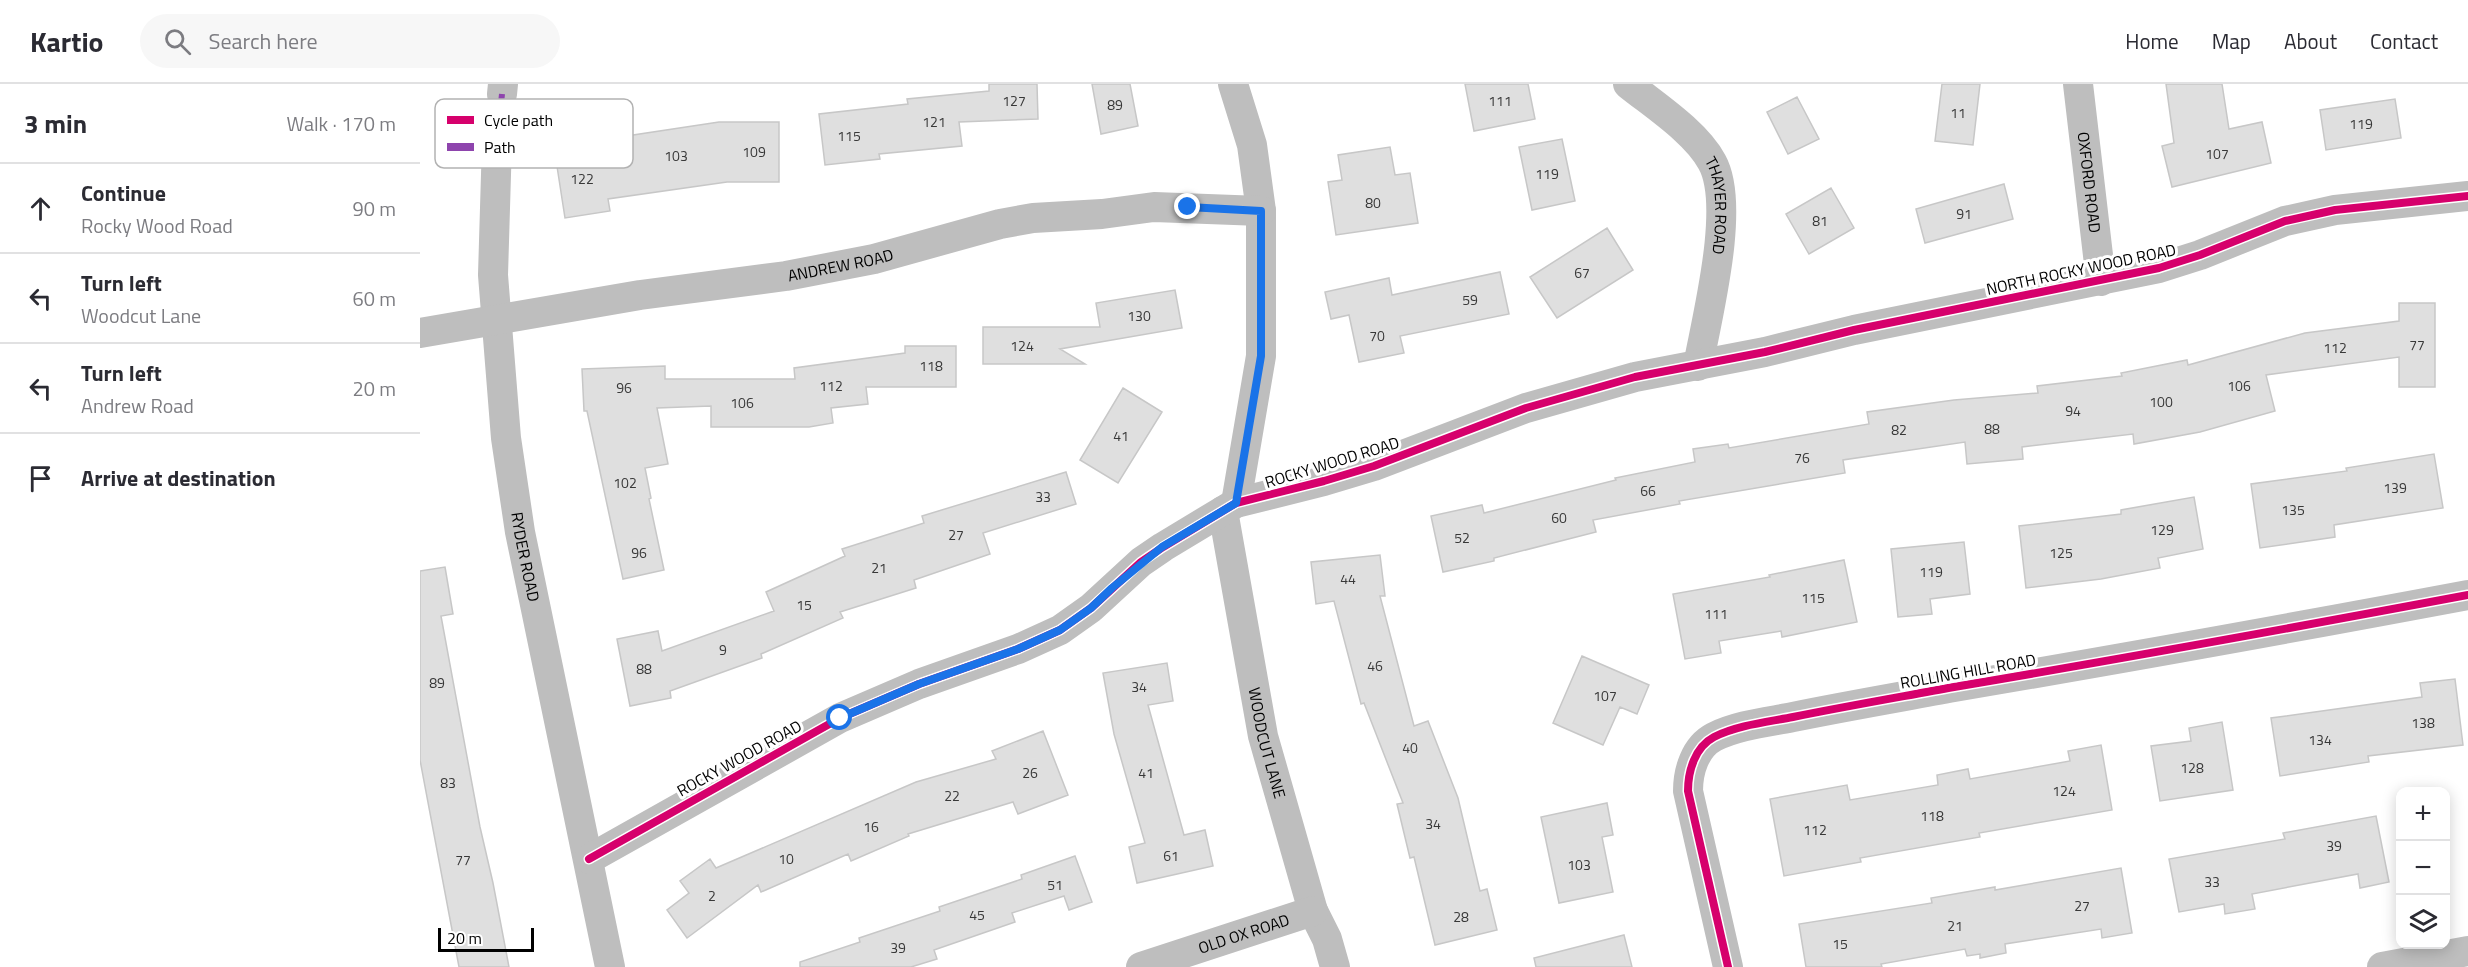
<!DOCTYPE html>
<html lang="en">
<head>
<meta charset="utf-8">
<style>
  :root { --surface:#fff; --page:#f7f7f7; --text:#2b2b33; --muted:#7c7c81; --line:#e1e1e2 }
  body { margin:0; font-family:"Titillium Web",sans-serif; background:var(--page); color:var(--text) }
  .controls { position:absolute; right:18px; bottom:18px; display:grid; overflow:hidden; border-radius:12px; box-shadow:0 3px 15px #0003 }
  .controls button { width:54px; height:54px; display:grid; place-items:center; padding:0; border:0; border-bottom:2px solid var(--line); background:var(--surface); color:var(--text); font:30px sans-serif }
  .scale { position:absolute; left:18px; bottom:15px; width:96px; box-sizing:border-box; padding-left:6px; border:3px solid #000; border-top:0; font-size:16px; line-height:21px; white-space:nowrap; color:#000; -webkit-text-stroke:4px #fff; paint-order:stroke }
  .stop { position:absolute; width:18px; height:18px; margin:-14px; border:4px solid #1a73e8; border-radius:50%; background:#fff }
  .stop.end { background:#1a73e8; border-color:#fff; box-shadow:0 2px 6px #0008 }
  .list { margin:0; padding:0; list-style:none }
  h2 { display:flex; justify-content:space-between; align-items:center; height:78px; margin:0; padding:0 24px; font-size:26px }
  h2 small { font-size:20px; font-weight:400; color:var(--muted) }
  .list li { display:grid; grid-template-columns:39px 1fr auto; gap:18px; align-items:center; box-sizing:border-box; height:90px; padding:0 24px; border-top:2px solid var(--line) }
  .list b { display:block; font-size:22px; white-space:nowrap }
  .list p { margin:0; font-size:20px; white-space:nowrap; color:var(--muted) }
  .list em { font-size:20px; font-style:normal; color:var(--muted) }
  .icon { flex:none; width:33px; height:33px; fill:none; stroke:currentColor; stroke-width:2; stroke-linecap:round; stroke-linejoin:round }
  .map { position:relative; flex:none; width:2048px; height:883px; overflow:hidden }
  header { display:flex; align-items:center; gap:36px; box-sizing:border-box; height:84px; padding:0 30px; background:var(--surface); border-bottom:2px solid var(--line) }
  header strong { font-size:28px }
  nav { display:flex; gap:33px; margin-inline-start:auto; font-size:21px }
  .search { width:420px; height:54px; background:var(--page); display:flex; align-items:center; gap:15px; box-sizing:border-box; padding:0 21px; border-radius:33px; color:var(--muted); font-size:22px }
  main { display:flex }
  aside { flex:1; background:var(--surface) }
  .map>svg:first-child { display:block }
  .building { fill:#dfdfdf; stroke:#c7c7c7; stroke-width:1.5 }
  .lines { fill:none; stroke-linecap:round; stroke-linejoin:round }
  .street { stroke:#bebebe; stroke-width:30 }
  .quiet { stroke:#8e44ad; stroke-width:6; stroke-dasharray:12 6; stroke-linecap:butt }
  .cycleway-casing { stroke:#fff; stroke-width:11 }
  .cycleway { stroke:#d6006c; stroke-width:8 }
  .route { stroke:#1a73e8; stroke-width:8 }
  .labels { text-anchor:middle; stroke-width:6; stroke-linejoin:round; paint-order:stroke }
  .number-label { font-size:14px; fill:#383838 }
  .street-label { font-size:16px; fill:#000; stroke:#fff }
  .key { fill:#fff; stroke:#b2b2b2; stroke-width:1.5 }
  .key-label { font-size:16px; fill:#000 }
</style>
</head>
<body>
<header>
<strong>Kartio</strong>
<div class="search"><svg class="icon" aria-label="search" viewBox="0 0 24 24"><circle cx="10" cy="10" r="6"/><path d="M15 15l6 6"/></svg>Search here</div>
<nav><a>Home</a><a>Map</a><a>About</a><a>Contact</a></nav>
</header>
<main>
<aside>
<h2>3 min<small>Walk · 170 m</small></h2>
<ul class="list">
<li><svg class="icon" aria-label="ahead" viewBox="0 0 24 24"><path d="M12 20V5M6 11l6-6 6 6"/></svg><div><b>Continue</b><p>Rocky Wood Road</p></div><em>90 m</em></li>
<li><svg class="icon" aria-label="left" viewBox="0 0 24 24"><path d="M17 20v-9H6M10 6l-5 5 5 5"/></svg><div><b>Turn left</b><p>Woodcut Lane</p></div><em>60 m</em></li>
<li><svg class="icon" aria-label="left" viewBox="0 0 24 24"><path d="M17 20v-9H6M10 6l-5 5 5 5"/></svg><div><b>Turn left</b><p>Andrew Road</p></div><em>20 m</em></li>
<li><svg class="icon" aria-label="arrive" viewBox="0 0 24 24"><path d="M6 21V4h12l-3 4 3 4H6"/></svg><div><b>Arrive at destination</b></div></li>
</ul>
</aside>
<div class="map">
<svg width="2048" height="883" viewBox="0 0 2048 883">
  <rect width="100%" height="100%" fill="#fff"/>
  <path class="building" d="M569,0H617L618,35L539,38L542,62L459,70L460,75L405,81L399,30L488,20L487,15L569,7Z
    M672,0H710L718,42L681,50Z
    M1045,0H1108L1115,35L1054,47Z
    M1522,0H1560L1553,61L1515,57Z
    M1746,0H1802L1809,45L1842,38L1851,79L1752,103L1742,62L1754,59Z
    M1377,13L1399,55L1368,70L1347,28Z
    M1975,15L1981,54L1906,66L1900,26Z
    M299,38H359V98H307L188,115L190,127L145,134L134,63Z
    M1142,55L1155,117L1112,126L1099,63Z
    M970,63L975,91L990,89L998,139L916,151L908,98L922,96L918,71Z
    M1584,100L1593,135L1505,159L1496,125Z
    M1411,104L1434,144L1389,170L1366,130Z
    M1187,144L1213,186L1137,234L1110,193Z
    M1080,188L1089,230L980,252L984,269L939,278L929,231L911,235L905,208L969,194L972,211Z
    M755,206L762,244L640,265L665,280H563V243H680L676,219Z
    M1979,219H2015V303H1979V273L1846,291L1855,327L1780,348L1714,360L1713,350L1602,363L1603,375L1547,380L1545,358L1423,376L1425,389L1259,417L1260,420L1173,436L1176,448L1074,474V477L1023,488L1011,432L1062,421L1064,429L1196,396L1195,394L1275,378L1273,365L1308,360L1309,364L1449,340L1447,328L1534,316L1618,309L1617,302L1702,292L1701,289L1767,276L1768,281L1885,249L1979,237Z
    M485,262H536V303H446L448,320L411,324L413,339L389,343H291V322L237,324L248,380L225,384L231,414L229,415L244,486L203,495L167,327H164L162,285L245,282V295H375L374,284L485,269Z
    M703,304L742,328L698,399L660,376Z
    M2014,370L2023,424L1914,441L1915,453L1840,464L1831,400L1927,387L1926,384Z
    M646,388L656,420L563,449L570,470L494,496L496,504L420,528L423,534L341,570L342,574L250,607L251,614L210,622L197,555L238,547L242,567L354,527L346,508L425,472L422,465L504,439L502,432Z
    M1774,413L1783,465L1738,474L1740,484L1681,495L1606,504L1599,442L1701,430V426Z
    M1544,458L1550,510L1510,515L1512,530L1478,533L1471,465Z
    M960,471L965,512H960L994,642L1008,637L1038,714L1060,807L1067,805L1077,846L1015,861L994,773L990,774L977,720L983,719L944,619L941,620L914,517L896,520L891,478Z
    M1424,476L1437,538L1362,553L1361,547L1299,557L1301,569L1265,575L1253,510L1350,493L1349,491Z
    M25,483L33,530L21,532L60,743L73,799L89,883H39L0,676V487Z
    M1162,572L1229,601L1217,630L1200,623L1183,661L1133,639Z
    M747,579L753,617L728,621L764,751L785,746L793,782L717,799L709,763L725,759L694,650L683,589Z
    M2035,595L2043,661L1948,672L1949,678L1860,692L1851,634L2002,613L2000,599Z
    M1802,638L1813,706L1740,717L1731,662L1771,657L1769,644Z
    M623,647L648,711L598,730L593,718L488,750L489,752L431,777L428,770L341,808L338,801L267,854L247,826L269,809L260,797L290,775L296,784L496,698L576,675L572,667Z
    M1681,661L1692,726L1559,749L1560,753L1440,774L1441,778L1364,792L1350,715L1427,701L1430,716L1518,701L1517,691L1548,685L1550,695L1650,677L1648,667Z
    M1187,719L1193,751L1182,753L1193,808L1139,819L1121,733Z
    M1956,732L1969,798L1940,804L1938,790L1832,810L1835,825L1805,830L1804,820L1759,828L1749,775L1865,755L1863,749Z
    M655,772L672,818L649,826L644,812L592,829L595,838L514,866L517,875L491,883H380V878L440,858L439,854L520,827L519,823L602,795L601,791Z
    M1701,784L1712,849L1682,854L1681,845L1585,860L1586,869L1560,874V870L1547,872L1545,865L1461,880L1462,883H1386L1379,840L1512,819L1511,814L1575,803V806Z
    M1204,851L1212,883H1116L1114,874Z"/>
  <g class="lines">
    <g class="street">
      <path d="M813,0L832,61L841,127V272L816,419"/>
      <path id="s1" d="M1208,0C1234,21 1276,48 1292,78C1316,121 1287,233 1278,282"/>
      <path id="s2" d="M1658,0L1681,197"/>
      <path d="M82,10L83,0"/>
      <path id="s3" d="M77,57L73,191L86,354L100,448L190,883"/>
      <path id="s4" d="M0,249L220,211L366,192L454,175L580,140L613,134L682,130L734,123L841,127"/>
      <path id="s5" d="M803,427L843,652L893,827L907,855L915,883"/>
      <path d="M169,775L420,634L499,600L598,565L640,546L671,524L721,478L743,463L816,419L904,397L954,382L1106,324L1215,293L1345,268L1434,246L1739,184L1780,171L1865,137L1915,126L2048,112"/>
      <path id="s6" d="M721,883L893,827"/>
      <path d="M1308,883L1268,707C1268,687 1275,663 1294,653C1318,641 1348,638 1373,633C1427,622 1480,613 1534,603C1706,574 1877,543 2048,511"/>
      <path d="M1962,883L2048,867"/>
    </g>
    <path class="quiet" d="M77,57L82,10"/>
    <g class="cycleway-casing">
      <path id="cycleway" d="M169,775L420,634L499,600L598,565L640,546L671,524L721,478L743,463L816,419L904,397L954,382L1106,324L1215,293L1345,268L1434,246L1739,184L1780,171L1865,137L1915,126L2048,112
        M1308,883L1268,707C1268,687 1275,663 1294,653C1318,641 1348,638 1373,633C1427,622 1480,613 1534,603C1706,574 1877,543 2048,511"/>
    </g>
    <use href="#cycleway" class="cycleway"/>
  </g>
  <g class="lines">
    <path class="route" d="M420,634L499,600L598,565L640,546L671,524L692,504L742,463L816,419L841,272V127L768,123"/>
  </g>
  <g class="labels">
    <g class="number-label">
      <text x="594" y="22">127</text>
      <text x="1080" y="22">111</text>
      <text x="695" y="26">89</text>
      <text x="1538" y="34">11</text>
      <text x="514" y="43">121</text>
      <text x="1941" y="45">119</text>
      <text x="429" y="57">115</text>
      <text x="334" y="73">109</text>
      <text x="1797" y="75">107</text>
      <text x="256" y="77">103</text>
      <text x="1127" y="95">119</text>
      <text x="162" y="100">122</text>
      <text x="953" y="124">80</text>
      <text x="1544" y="135">91</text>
      <text x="1400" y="142">81</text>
      <text x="1162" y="194">67</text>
      <text x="1050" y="221">59</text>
      <text x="719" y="237">130</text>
      <text x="957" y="257">70</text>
      <text x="1997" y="266">77</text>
      <text x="602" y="267">124</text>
      <text x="1915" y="269">112</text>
      <text x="511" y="287">118</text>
      <text x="411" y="307">112</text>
      <text x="1819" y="307">106</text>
      <text x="204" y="309">96</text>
      <text x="1741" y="323">100</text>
      <text x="322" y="324">106</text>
      <text x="1653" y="332">94</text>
      <text x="1572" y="350">88</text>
      <text x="1479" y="351">82</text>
      <text x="701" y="357">41</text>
      <text x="1382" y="379">76</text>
      <text x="205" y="404">102</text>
      <text x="1975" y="409">139</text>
      <text x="1228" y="412">66</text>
      <text x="623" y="418">33</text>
      <text x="1873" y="431">135</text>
      <text x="1139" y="439">60</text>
      <text x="1742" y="451">129</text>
      <text x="536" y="456">27</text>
      <text x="1042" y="459">52</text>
      <text x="219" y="474">96</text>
      <text x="1641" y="474">125</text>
      <text x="459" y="489">21</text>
      <text x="1511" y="493">119</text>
      <text x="928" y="500">44</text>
      <text x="1393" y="519">115</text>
      <text x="384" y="526">15</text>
      <text x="1296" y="535">111</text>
      <text x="303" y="571">9</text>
      <text x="955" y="587">46</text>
      <text x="224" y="590">88</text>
      <text x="17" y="604">89</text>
      <text x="719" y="608">34</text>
      <text x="1185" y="617">107</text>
      <text x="2003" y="644">138</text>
      <text x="1900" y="661">134</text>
      <text x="990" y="669">40</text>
      <text x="1772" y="689">128</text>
      <text x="610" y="694">26</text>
      <text x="726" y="694">41</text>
      <text x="28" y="704">83</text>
      <text x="1644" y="712">124</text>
      <text x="532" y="717">22</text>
      <text x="1512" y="737">118</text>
      <text x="1013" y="745">34</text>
      <text x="451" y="748">16</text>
      <text x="1395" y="751">112</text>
      <text x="1914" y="767">39</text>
      <text x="751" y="777">61</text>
      <text x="366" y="780">10</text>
      <text x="43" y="781">77</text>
      <text x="1159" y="786">103</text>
      <text x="1792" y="803">33</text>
      <text x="635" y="806">51</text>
      <text x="292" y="817">2</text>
      <text x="1662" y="827">27</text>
      <text x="557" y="836">45</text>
      <text x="1041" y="838">28</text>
      <text x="1535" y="847">21</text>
      <text x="1420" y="865">15</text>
      <text x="478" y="869">39</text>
    </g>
    <g class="street-label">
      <text dy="6" stroke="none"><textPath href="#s2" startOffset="99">OXFORD ROAD</textPath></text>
      <text dy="6" stroke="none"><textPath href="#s1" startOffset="160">THAYER ROAD</textPath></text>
      <text dy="6" stroke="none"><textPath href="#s4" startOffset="426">ANDREW ROAD</textPath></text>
      <text transform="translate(1661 185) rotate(-12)" y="6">NORTH ROCKY WOOD ROAD</text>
      <text transform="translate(912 378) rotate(-17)" y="6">ROCKY WOOD ROAD</text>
      <text dy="6" stroke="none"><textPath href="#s3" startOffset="418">RYDER ROAD</textPath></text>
      <text transform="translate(1548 587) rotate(-10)" y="6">ROLLING HILL ROAD</text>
      <text dy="6" stroke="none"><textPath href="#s5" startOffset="236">WOODCUT LANE</textPath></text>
      <text transform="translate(319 674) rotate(-29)" y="6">ROCKY WOOD ROAD</text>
      <text dy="6" stroke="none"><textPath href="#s6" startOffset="108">OLD OX ROAD</textPath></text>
    </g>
  </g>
  <rect x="15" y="15" width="198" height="69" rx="9" class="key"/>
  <rect x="27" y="32" width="27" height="8" fill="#d6006c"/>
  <rect x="27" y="59" width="27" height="8" fill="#8e44ad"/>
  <g class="key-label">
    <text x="64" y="42">Cycle path</text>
    <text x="64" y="69">Path</text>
  </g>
</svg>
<div class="controls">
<button>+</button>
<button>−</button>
<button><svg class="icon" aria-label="layers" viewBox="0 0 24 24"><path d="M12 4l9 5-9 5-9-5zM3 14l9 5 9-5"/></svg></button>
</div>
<div class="scale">20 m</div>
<div class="stop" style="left:420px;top:634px"></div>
<div class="stop end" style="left:768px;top:123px"></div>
</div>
</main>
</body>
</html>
